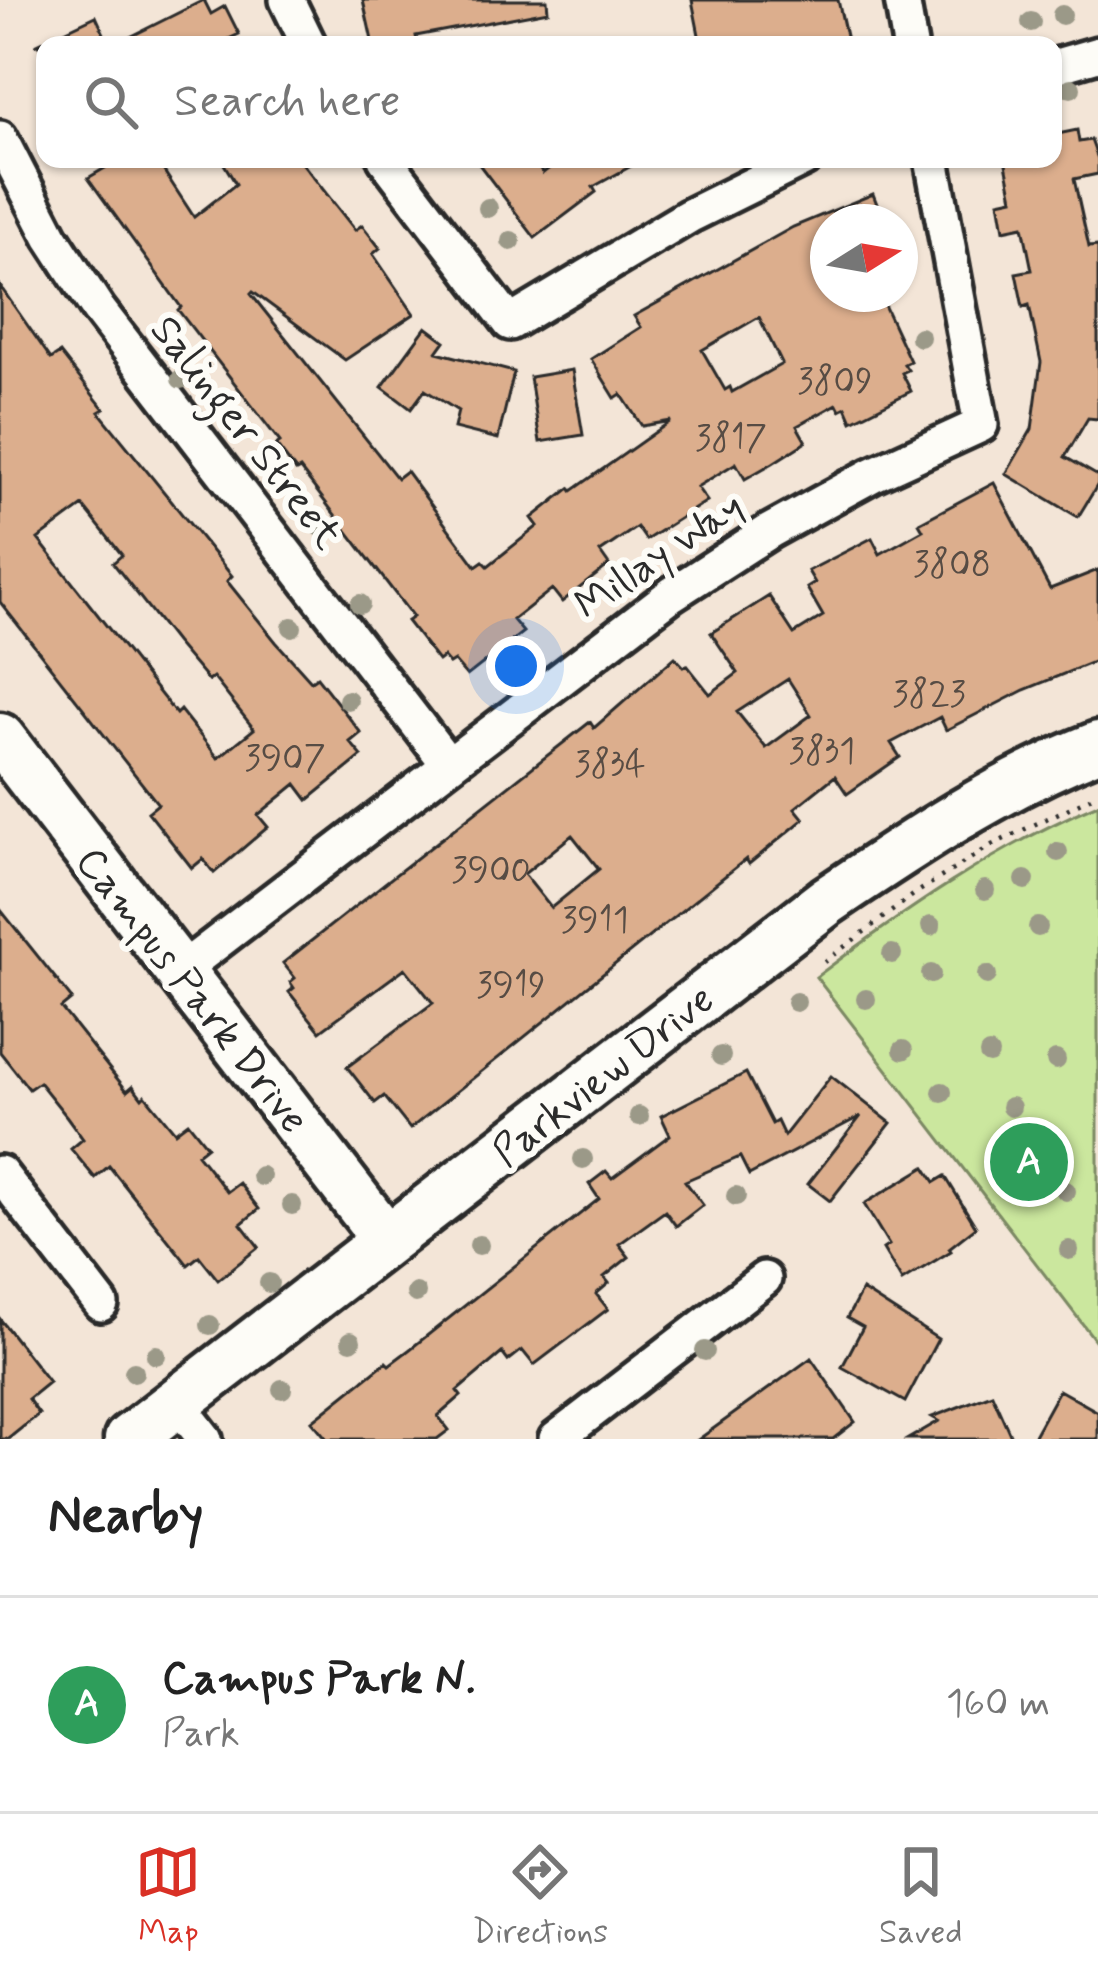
<!DOCTYPE html>
<html lang="en">
<head>
<meta charset="utf-8">
<style>
  :root { --surface:#fff; --page:#f6f6f6; --text:#222; --muted:#767676; --line:#e0e0e0; --accent:#d93025 }
  body { margin:0; font-family:Mynerve,sans-serif; background:var(--page); color:var(--text) }
  .compass { position:absolute; left:810px; top:204px; width:108px; height:108px; border-radius:50%; background:var(--surface); box-shadow:0 3px 9px #0004; rotate:79deg }
  .you { position:absolute; left:516px; top:666px; width:42px; height:42px; margin:-30px; border:9px solid #fff; border-radius:50%; background:#1a73e8; box-shadow:0 0 0 18px #1a73e833 }
  .badge { display:grid; place-items:center; width:78px; height:78px; border-radius:50%; background:var(--accent); color:#fff; font-size:39px; font-weight:700 }
  .pin { position:absolute; translate:-50% -50%; border:6px solid #fff; box-shadow:0 3px 12px #0006 }
  .list { margin:0; padding:0; list-style:none }
  h2 { display:flex; justify-content:space-between; align-items:center; height:156px; margin:0; padding:0 48px; font-size:51px }
  h2 small { font-size:39px; font-weight:400; color:var(--muted) }
  .list li { display:grid; grid-template-columns:78px 1fr auto; gap:36px; align-items:center; box-sizing:border-box; height:216px; padding:0 48px; border-top:3px solid var(--line) }
  .list b { display:block; font-size:45px; white-space:nowrap }
  .list p { margin:0; font-size:39px; white-space:nowrap; color:var(--muted) }
  .list em { font-size:39px; font-style:normal; color:var(--muted) }
  .icon { flex:none; width:66px; height:66px; fill:none; stroke:currentColor; stroke-width:2; stroke-linecap:round; stroke-linejoin:round }
  .map { position:relative; flex:none; width:1098px; height:1439px; overflow:hidden }
  .search { position:absolute; background:var(--surface); box-shadow:0 3px 9px #0004; left:36px; right:36px; top:36px; height:132px; display:flex; align-items:center; gap:30px; box-sizing:border-box; padding:0 42px; border-radius:24px; color:var(--muted); font-size:45px }
  .sheet { height:372px; background:var(--surface) }
  nav { display:flex; justify-content:space-around; align-items:center; box-sizing:border-box; height:168px; border-top:3px solid var(--line); background:var(--surface); font-size:33px; color:var(--muted) }
  nav a { display:grid; justify-items:center; gap:6px }
  nav .on { color:var(--accent) }
  .map>svg:first-child { display:block }
  .green { fill:#cbe79e; stroke:#7b8964; stroke-width:3 }
  .building { fill:#dcae8d; stroke:#2b2b2b; stroke-width:3; fill-rule:evenodd }
  .lines { fill:none; stroke-linecap:round; stroke-linejoin:round }
  .street-casing { stroke:#2b2b2b; stroke-width:42 }
  .secondary-casing { stroke:#2b2b2b; stroke-width:57 }
  .path { stroke:#2b2b2b; stroke-width:4.5; stroke-dasharray:3 9; stroke-linecap:butt }
  .street { stroke:#fdfcf7; stroke-width:33 }
  .secondary { stroke:#fdfcf7; stroke-width:48 }
  .tree { fill:#9b9988 }
  .labels { text-anchor:middle; stroke-width:12; stroke-linejoin:round; paint-order:stroke }
  .number-label { font-size:36px; fill:#574c44 }
  .street-label { font-size:42px; fill:#2b2b2b; stroke:#fdfcf7 }
</style>
</head>
<body>
<div class="map">
<svg width="1098" height="1439" viewBox="0 0 1098 1439">
  <rect width="100%" height="100%" fill="#f3e5d7"/>
  <filter id="ink" filterUnits="userSpaceOnUse"><feTurbulence type="fractalNoise" baseFrequency=".00833" numOctaves="2"/><feDisplacementMap in="SourceGraphic" scale="24" xChannelSelector="R" yChannelSelector="G"/><feConvolveMatrix kernelMatrix="1 2 1 2 8 2 1 2 1" color-interpolation-filters="sRGB"/></filter>
  <g filter="url(#ink)">
    <path class="green" d="M1098,804V1344L816,977C904,911 996,847 1098,804Z"/>
    <path class="building" d="M204,0L211,14L225,6L239,34L216,45H114Z
      M363,0H547L548,11L416,36L418,45H373Z
      M692,0H838L848,45H701Z
      M96,16L109,45H35Z
      M1077,130L1079,142L1091,140L1098,159V174L1074,179L1089,247L1098,246V419L1088,418L1065,457L1098,476V484L1078,517L1006,474L1032,429L1041,362L1029,305L1023,307L1016,273L1032,270L1023,226L1004,230L999,201L1013,198L1005,159H1053V135Z
      M99,159H156L194,217L236,184L221,159H299L355,230L362,225L380,248L373,254L414,314L345,360L253,292L251,294L397,478L406,471L476,566L483,561L488,566L538,526L532,518L570,488L572,491L671,421L642,426L621,394L615,398L591,359L641,327L634,316L793,227L873,194L884,222H828V294H879L910,361L904,364L908,370L902,373L911,391L852,421L846,407L840,410L837,404L797,426L806,442L773,463L745,479L736,463L697,487L707,501L646,540L637,527L600,552L609,565L562,602L552,589L513,620L523,632L467,676L454,661L449,664L443,657L438,661L407,621L413,617L300,469L296,471L276,445L280,442L178,310L181,307L88,178L105,168ZM759,317L782,364L732,392L730,387L725,390L702,350Z
      M475,159H533L543,173L561,159H644L593,187L596,192L535,238Z
      M0,286L51,359L60,353L104,409L99,412L232,576L227,581L276,642L311,681L317,677L361,733L350,742L362,756L308,800L296,784L258,815L268,827L214,873L203,859L192,868L148,812L158,804L0,602ZM83,506L122,555L113,563L175,642L208,681L213,677L254,729L218,758L180,710L176,714L38,539Z
      M426,327L445,341L437,352L514,372L498,439L454,428L458,411L425,390L411,409L382,387Z
      M572,370L583,435L540,442L530,377Z
      M994,483L1050,589L1098,570V660L1024,690L946,730L940,717L891,743L900,757L847,794L835,776L795,808L804,819L749,864L746,859L410,1129L384,1096L375,1103L347,1067L433,1003L405,968L320,1031L289,992L294,988L290,982L295,978L283,963L590,722L594,728L675,657L684,667L687,665L710,694L738,673L711,633L769,596L794,634L823,616L807,588L815,583L808,571L872,538L880,554L923,530L919,523ZM788,679L811,715L766,748L737,712ZM572,835L599,869L551,908L524,874Z
      M0,909L72,999L61,1008L127,1091L133,1086L142,1098L145,1095L175,1132L188,1122L207,1146L197,1154L227,1192L239,1183L259,1209L241,1224L259,1247L218,1280L199,1256L188,1265L109,1166L95,1178L71,1149L83,1139L67,1117L39,1082L29,1089L0,1052Z
      M746,1073L772,1124L777,1121L784,1136L831,1076L891,1123L830,1201L808,1184L861,1116L749,1175L740,1157L685,1181L703,1205L676,1226L665,1211L619,1244L629,1257L604,1277L609,1283L596,1294L608,1309L534,1365L522,1350L508,1361L502,1353L457,1391L461,1396L438,1416L449,1430L437,1439H327L312,1421L386,1362L389,1365L409,1350L599,1199L589,1184L606,1171L612,1178L670,1135L661,1116Z
      M925,1167L935,1182L945,1176L976,1227L949,1248L951,1251L902,1281L883,1249L889,1245L864,1204Z
      M862,1290L938,1339L905,1402L842,1367L863,1327L847,1318Z
      M0,1319L49,1382L28,1399L39,1414L8,1439H0Z
      M811,1358L855,1422L833,1439H699Z
      M1059,1390L1098,1412V1439H1032Z
      M992,1394L1012,1439H908L939,1421L932,1417Z"/>
    <g class="lines">
      <g class="street-casing">
        <path id="street" d="M287,0L309,45
          M902,0L910,45
          M1053,67L1098,54
          M0,138L51,237L98,309L448,764
          M385,159L510,323L689,216L804,159
          M180,971L672,594L770,531L872,475L981,425L932,159
          M0,1173L101,1304
          M177,1403L205,1439
          M556,1439L764,1279"/>
      </g>
      <g class="secondary-casing">
        <path id="secondary" d="M0,738L387,1240
          M129,1439L827,901C913,843 1001,784 1098,746"/>
      </g>
      <path class="path" d="M824,962L916,893L992,845L1098,794"/>
      <use href="#street" class="street"/>
      <use href="#secondary" class="secondary"/>
    </g>
    <g class="tree">
      <circle cx="1062" cy="15" r="10"/>
      <circle cx="1031" cy="22" r="10"/>
      <circle cx="1071" cy="88" r="10"/>
      <circle cx="488" cy="208" r="10"/>
      <circle cx="511" cy="241" r="10"/>
      <circle cx="920" cy="337" r="10"/>
      <circle cx="181" cy="379" r="10"/>
      <circle cx="321" cy="527" r="10"/>
      <circle cx="360" cy="604" r="10"/>
      <circle cx="292" cy="627" r="10"/>
      <circle cx="348" cy="700" r="10"/>
      <circle cx="1058" cy="852" r="10"/>
      <circle cx="1025" cy="880" r="10"/>
      <circle cx="985" cy="890" r="10"/>
      <circle cx="931" cy="926" r="10"/>
      <circle cx="1038" cy="927" r="10"/>
      <circle cx="892" cy="954" r="10"/>
      <circle cx="931" cy="974" r="10"/>
      <circle cx="987" cy="975" r="10"/>
      <circle cx="866" cy="999" r="10"/>
      <circle cx="796" cy="1002" r="10"/>
      <circle cx="903" cy="1050" r="10"/>
      <circle cx="989" cy="1054" r="10"/>
      <circle cx="721" cy="1056" r="10"/>
      <circle cx="1056" cy="1060" r="10"/>
      <circle cx="942" cy="1092" r="10"/>
      <circle cx="1011" cy="1107" r="10"/>
      <circle cx="639" cy="1116" r="10"/>
      <circle cx="583" cy="1159" r="10"/>
      <circle cx="1010" cy="1171" r="10"/>
      <circle cx="261" cy="1176" r="10"/>
      <circle cx="1066" cy="1191" r="10"/>
      <circle cx="736" cy="1196" r="10"/>
      <circle cx="292" cy="1205" r="10"/>
      <circle cx="479" cy="1245" r="10"/>
      <circle cx="1069" cy="1250" r="10"/>
      <circle cx="269" cy="1283" r="10"/>
      <circle cx="416" cy="1293" r="10"/>
      <circle cx="210" cy="1325" r="10"/>
      <circle cx="351" cy="1341" r="10"/>
      <circle cx="705" cy="1351" r="10"/>
      <circle cx="156" cy="1355" r="10"/>
      <circle cx="134" cy="1372" r="10"/>
      <circle cx="282" cy="1389" r="10"/>
    </g>
  </g>
  <g class="labels">
    <g class="number-label">
      <text x="835" y="392">3809</text>
      <text x="731" y="449">3817</text>
      <text x="952" y="575">3808</text>
      <text x="929" y="705">3823</text>
      <text x="822" y="762">3831</text>
      <text x="285" y="769">3907</text>
      <text x="610" y="775">3834</text>
      <text x="491" y="881">3900</text>
      <text x="595" y="931">3911</text>
      <text x="511" y="996">3919</text>
    </g>
    <g class="street-label">
      <text transform="translate(248 431) rotate(52)" y="15">Salinger Street</text>
      <text transform="translate(658 554) rotate(-34)" y="15">Millay Way</text>
      <text transform="translate(194 989) rotate(52)" y="15">Campus Park Drive</text>
      <text transform="translate(602 1074) rotate(-38)" y="15">Parkview Drive</text>
    </g>
  </g>
</svg>
<svg class="compass" viewBox="-18 -18 36 36"><path d="M0-13l5 13h-10z" fill="#e53935"/><path d="M0 13l5-13h-10z" fill="#767676"/></svg>
<div class="you"></div>
<div class="pin badge" style="left:1029px;top:1162px;background:#2e9e5b">A</div>
<div class="search"><svg class="icon" aria-label="search" viewBox="0 0 24 24"><circle cx="10" cy="10" r="6"/><path d="M15 15l6 6"/></svg>Search here</div>
</div>
<section class="sheet">
<h2>Nearby<small></small></h2>
<ul class="list">
<li><span class="badge" style="background:#2e9e5b">A</span><div><b>Campus Park N.</b><p>Park</p></div><em>160 m</em></li>
</ul>
</section>
<nav>
<a class="on"><svg class="icon" aria-label="map" viewBox="0 0 24 24"><path d="M3 6l6-2 6 2 6-2v14l-6 2-6-2-6 2zM9 4v14M15 6v14"/></svg>Map</a>
<a><svg class="icon" aria-label="directions" viewBox="0 0 24 24"><path d="M12 3l9 9-9 9-9-9zM9 14v-3h6M13 9l2 2-2 2"/></svg>Directions</a>
<a><svg class="icon" aria-label="saved" viewBox="0 0 24 24"><path d="M7 4h10v16l-5-4-5 4z"/></svg>Saved</a>
</nav>
</body>
</html>
